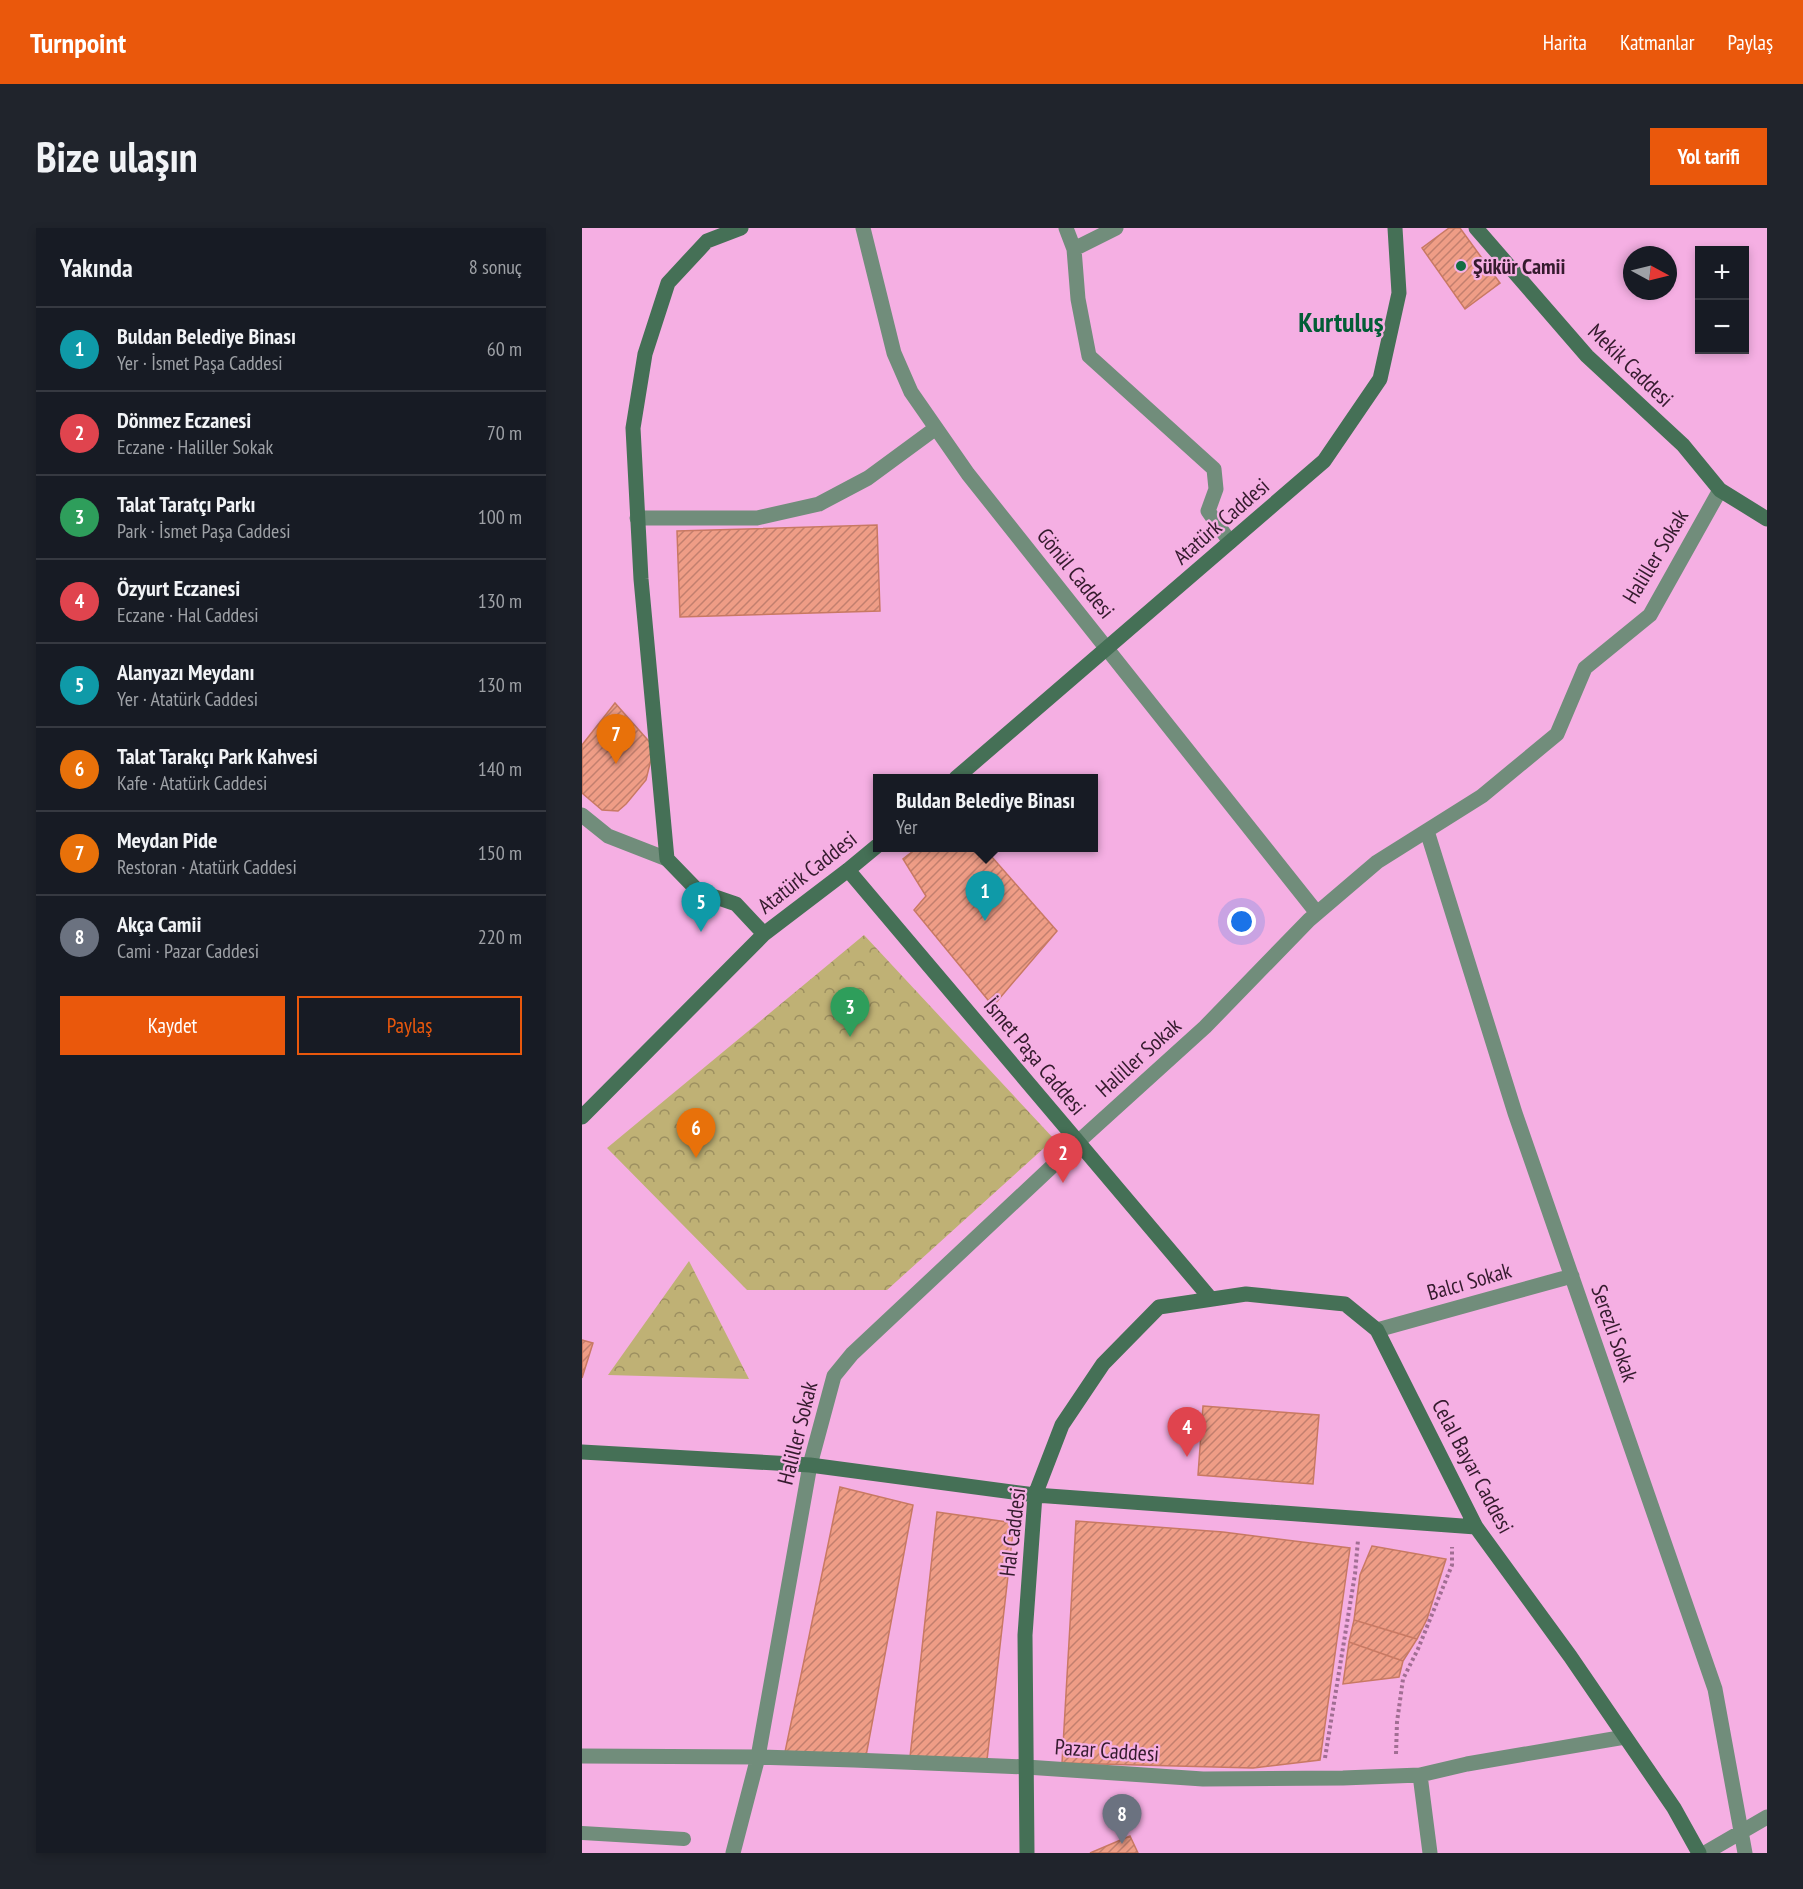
<!DOCTYPE html>
<html lang="tr">
<head>
<meta charset="utf-8">
<style>
  :root { --surface:#171b24; --page:#20242c; --text:#f1f3f6; --muted:#9ea1a6; --line:#363941; --accent:#ea580c }
  body { margin:0; font-family:"PT Sans Narrow",sans-serif; background:var(--page); color:var(--text) }
  .controls { position:absolute; right:18px; top:18px; display:grid; overflow:hidden; border-radius:0px; box-shadow:0 3px 9px #0003 }
  .controls button { width:54px; height:54px; display:grid; place-items:center; padding:0; border:0; border-bottom:2px solid var(--line); background:var(--surface); color:var(--text); font:30px sans-serif }
  .compass { position:absolute; left:1041px; top:18px; width:54px; height:54px; border-radius:50%; background:var(--surface); box-shadow:0 3px 9px #0003; rotate:97deg }
  .you { position:absolute; left:660px; top:694px; width:21px; height:21px; margin:-15px; border:4px solid #fff; border-radius:50%; background:#1a73e8; box-shadow:0 0 0 9px #1a73e833 }
  .badge { display:grid; place-items:center; width:39px; height:39px; border-radius:50%; background:var(--accent); color:#fff; font-size:20px; font-weight:700 }
  .pin { position:absolute; translate:-50% -50px; filter:drop-shadow(0 2px 3px #0008) }
  .pin::after { content:''; position:absolute; top:32px; width:21px; height:18px; background:inherit; clip-path:polygon(0 0,100% 0,50% 100%) }
  .popup { position:absolute; left:291px; top:546px; width:225px; height:78px; box-sizing:border-box; display:grid; place-content:center; border-radius:0px; background:var(--surface); filter:drop-shadow(0 2px 4px #0005); font-size:20px; white-space:nowrap; color:var(--muted) }
  .popup b { font-size:22px; color:var(--text) }
  .popup::after { content:''; position:absolute; left:50%; top:100%; margin-left:-12px; border:12px solid transparent; border-top-color:var(--surface) }
  .list { margin:0; padding:0; list-style:none }
  h2 { display:flex; justify-content:space-between; align-items:center; height:78px; margin:0; padding:0 24px; font-size:26px }
  h2 small { font-size:20px; font-weight:400; color:var(--muted) }
  .list li { display:grid; grid-template-columns:39px 1fr auto; gap:18px; align-items:center; box-sizing:border-box; height:84px; padding:0 24px; border-top:2px solid var(--line) }
  .list b { display:block; font-size:22px; white-space:nowrap }
  .list p { margin:0; font-size:20px; white-space:nowrap; color:var(--muted) }
  .list em { font-size:20px; font-style:normal; color:var(--muted) }
  .actions { display:flex; gap:12px; padding:18px 24px }
  .actions a { flex:1; padding:14px 0; border:2px solid var(--accent); border-radius:0px; text-align:center; font-size:21px; color:var(--accent) }
  .actions .main { background:var(--accent); color:#fff }
  .map { position:relative; flex:none; width:1185px; height:1625px; overflow:hidden; border-radius:0px }
  header { display:flex; align-items:center; gap:36px; box-sizing:border-box; height:84px; padding:0 30px; background:var(--accent); color:#fff }
  header strong { font-size:28px }
  nav { display:flex; gap:33px; margin-inline-start:auto; font-size:21px }
  .intro { display:flex; align-items:center; justify-content:space-between; box-sizing:border-box; height:144px; padding:0 36px }
  h1 { margin:0; font-size:42px }
  .button { padding:15px 27px; border-radius:0px; background:var(--accent); color:#fff; font-size:21px; font-weight:700 }
  main { display:flex; gap:36px; padding:0 36px }
  aside { flex:1; background:var(--surface); border-radius:0px; box-shadow:0 3px 9px #0003 }
  .map>svg:first-child { display:block }
  .forest { fill:url(#forest-crowns) }
  .building { fill:url(#building-hatch); stroke:#c87963; stroke-width:1.5 }
  .lines { fill:none; stroke-linecap:round; stroke-linejoin:round }
  .path { stroke:#a16e93; stroke-width:4; stroke-dasharray:3 3; stroke-linecap:butt }
  .lane { stroke:#718d7b; stroke-width:14 }
  .street { stroke:#718d7b; stroke-width:15 }
  .secondary { stroke:#457056; stroke-width:15 }
  .poi-dot { fill:#126e43; stroke:#f5afe3; stroke-width:2 }
  .labels { text-anchor:middle; stroke-width:4.5; stroke-linejoin:round; paint-order:stroke }
  .poi-label { font-size:22px; font-weight:bold; fill:#351b2e; stroke:#f5afe3; text-anchor:start }
  .street-label { font-size:22px; fill:#351b2e; stroke:#f5afe3 }
  .district-label { font-size:28px; font-weight:bold; fill:#035d36; stroke:#f5afe3 }
</style>
</head>
<body>
<header>
<strong>Turnpoint</strong>
<nav><a>Harita</a><a>Katmanlar</a><a>Paylaş</a></nav>
</header>
<div class="intro"><h1>Bize ulaşın</h1><a class="button">Yol tarifi</a></div>
<main>
<aside>
<h2>Yakında<small>8 sonuç</small></h2>
<ul class="list">
<li><span class="badge" style="background:#0f9aa8">1</span><div><b>Buldan Belediye Binası</b><p>Yer · İsmet Paşa Caddesi</p></div><em>60 m</em></li>
<li><span class="badge" style="background:#e0444e">2</span><div><b>Dönmez Eczanesi</b><p>Eczane · Haliller Sokak</p></div><em>70 m</em></li>
<li><span class="badge" style="background:#2e9e5b">3</span><div><b>Talat Taratçı Parkı</b><p>Park · İsmet Paşa Caddesi</p></div><em>100 m</em></li>
<li><span class="badge" style="background:#e0444e">4</span><div><b>Özyurt Eczanesi</b><p>Eczane · Hal Caddesi</p></div><em>130 m</em></li>
<li><span class="badge" style="background:#0f9aa8">5</span><div><b>Alanyazı Meydanı</b><p>Yer · Atatürk Caddesi</p></div><em>130 m</em></li>
<li><span class="badge" style="background:#e8710a">6</span><div><b>Talat Tarakçı Park Kahvesi</b><p>Kafe · Atatürk Caddesi</p></div><em>140 m</em></li>
<li><span class="badge" style="background:#e8710a">7</span><div><b>Meydan Pide</b><p>Restoran · Atatürk Caddesi</p></div><em>150 m</em></li>
<li><span class="badge" style="background:#6b7280">8</span><div><b>Akça Camii</b><p>Cami · Pazar Caddesi</p></div><em>220 m</em></li>
</ul>
<div class="actions"><a class="main">Kaydet</a><a>Paylaş</a></div>
</aside>
<div class="map">
<svg width="1185" height="1625" viewBox="0 0 1185 1625">
  <defs>
    <pattern id="forest-crowns" width="20" height="18" patternUnits="userSpaceOnUse" patternTransform="scale(1.5)"><rect width="20" height="18" fill="#bfb175"/><path d="M2 6a3 3 0 1 1 6 0M12 15a3 3 0 1 1 6 0" fill="none" stroke="#9c8f60"/></pattern>
    <pattern id="building-hatch" width="6" height="6" patternUnits="userSpaceOnUse" patternTransform="scale(1.5)"><rect width="6" height="6" fill="#ef9d86"/><path d="M-1 1l2-2M0 6l6-6M5 7l2-2" fill="none" stroke="#c27f6e"/></pattern>
  </defs>
  <rect width="100%" height="100%" fill="#f5afe3"/>
  <path class="forest" d="M282,707L472,911L305,1062H165L25,920Z
    M107,1033L167,1151L26,1147Z"/>
  <path class="building" d="M867,0H878L918,55L883,81L840,20Z
    M295,297L298,383L98,389L95,303Z
    M33,475L72,519L64,552L44,576L36,583L20,582L0,565V517Z
    M335,620H402L475,703L411,778L332,682L344,668L321,631Z
    M0,1112L11,1115L0,1150Z
    M621,1178L737,1187L731,1256L616,1247Z
    M258,1259L331,1277L284,1528L203,1524Z
    M355,1284L432,1295L405,1532L328,1529Z
    M494,1293L641,1304L768,1320L738,1532L671,1540L480,1535Z
    M790,1318L864,1331L845,1391L835,1411L772,1392L778,1347Z
    M772,1392L835,1411L821,1433L767,1414Z
    M767,1414L821,1433L817,1449L761,1456Z
    M548,1608L556,1625H508Z"/>
  <g class="lines">
    <path class="path" d="M814,1526L815,1494L821,1451L836,1421L870,1337V1319
      M743,1530L773,1346L776,1312"/>
    <path class="lane" d="M0,1605L102,1611"/>
    <path class="street" d="M281,0L312,125L329,164L386,246L735,685
      M484,0L492,21L496,71L507,128L632,241L634,261L626,283L648,314
      M492,21L534,0
      M55,290H175L237,276L286,250L354,200
      M0,587L26,608L85,631
      M845,603L933,885L1133,1461L1163,1625
      M795,1102L990,1048
      M0,1528L176,1529L272,1532L444,1539L621,1551L761,1550L838,1547L885,1536L1043,1509
      M838,1547L848,1625
      M151,1625L176,1529L228,1237L252,1148L270,1126L496,914L623,799L727,692L795,634L900,568L975,506L1003,440L1068,387L1138,262
      M1123,1625L1185,1589"/>
    <path class="secondary" d="M159,0L125,13L86,55L63,126L51,200L59,351L85,631L116,663L154,676L182,706
      M894,0L1005,128L1101,217L1138,262L1185,291
      M374,550L742,233L798,151L817,65L813,0
      M266,642L629,1071
      M0,889L182,706L266,642L295,618
      M0,1224L228,1237L453,1267L894,1299
      M445,1625L443,1407L453,1267L480,1197L521,1136L577,1079L664,1066L763,1076L795,1102L894,1299L988,1428L1092,1580L1117,1625"/>
  </g>
  <circle class="poi-dot" cx="879" cy="38" r="6"/>
  <g class="labels">
    <g class="poi-label">
      <text x="891" y="46">Şükür Camii</text>
    </g>
    <g class="street-label">
      <text transform="translate(1049 137) rotate(44)" y="8">Mekik Caddesi</text>
      <text transform="translate(639 293) rotate(-41)" y="8">Atatürk Caddesi</text>
      <text transform="translate(1073 328) rotate(-59)" y="8">Haliller Sokak</text>
      <text transform="translate(494 345) rotate(51)" y="8">Gönül Caddesi</text>
      <text transform="translate(225 644) rotate(-38)" y="8">Atatürk Caddesi</text>
      <text transform="translate(453 828) rotate(50)" y="8">İsmet Paşa Caddesi</text>
      <text transform="translate(556 829) rotate(-42)" y="8">Haliller Sokak</text>
      <text transform="translate(887 1053) rotate(-16)" y="8">Balcı Sokak</text>
      <text transform="translate(1033 1105) rotate(71)" y="8">Serezli Sokak</text>
      <text transform="translate(215 1205) rotate(-76)" y="8">Haliller Sokak</text>
      <text transform="translate(891 1238) rotate(62)" y="8">Celal Bayar Caddesi</text>
      <text transform="translate(430 1304) rotate(-83)" y="8">Hal Caddesi</text>
      <text transform="translate(525 1522) rotate(4)" y="8">Pazar Caddesi</text>
    </g>
    <g class="district-label">
      <text x="759" y="104">Kurtuluş</text>
    </g>
  </g>
</svg>
<div class="controls">
<button>+</button>
<button>−</button>
</div>
<svg class="compass" viewBox="-18 -18 36 36"><path d="M0-13l5 13h-10z" fill="#e53935"/><path d="M0 13l5-13h-10z" fill="#9ea1a6"/></svg>
<div class="you"></div>
<div class="pin badge" style="left:403px;top:693px;background:#0f9aa8">1</div>
<div class="popup"><b>Buldan Belediye Binası</b>Yer</div>
<div class="pin badge" style="left:481px;top:955px;background:#e0444e">2</div>
<div class="pin badge" style="left:268px;top:809px;background:#2e9e5b">3</div>
<div class="pin badge" style="left:605px;top:1229px;background:#e0444e">4</div>
<div class="pin badge" style="left:119px;top:704px;background:#0f9aa8">5</div>
<div class="pin badge" style="left:114px;top:930px;background:#e8710a">6</div>
<div class="pin badge" style="left:34px;top:536px;background:#e8710a">7</div>
<div class="pin badge" style="left:540px;top:1616px;background:#6b7280">8</div>
</div>
</main>
</body>
</html>
